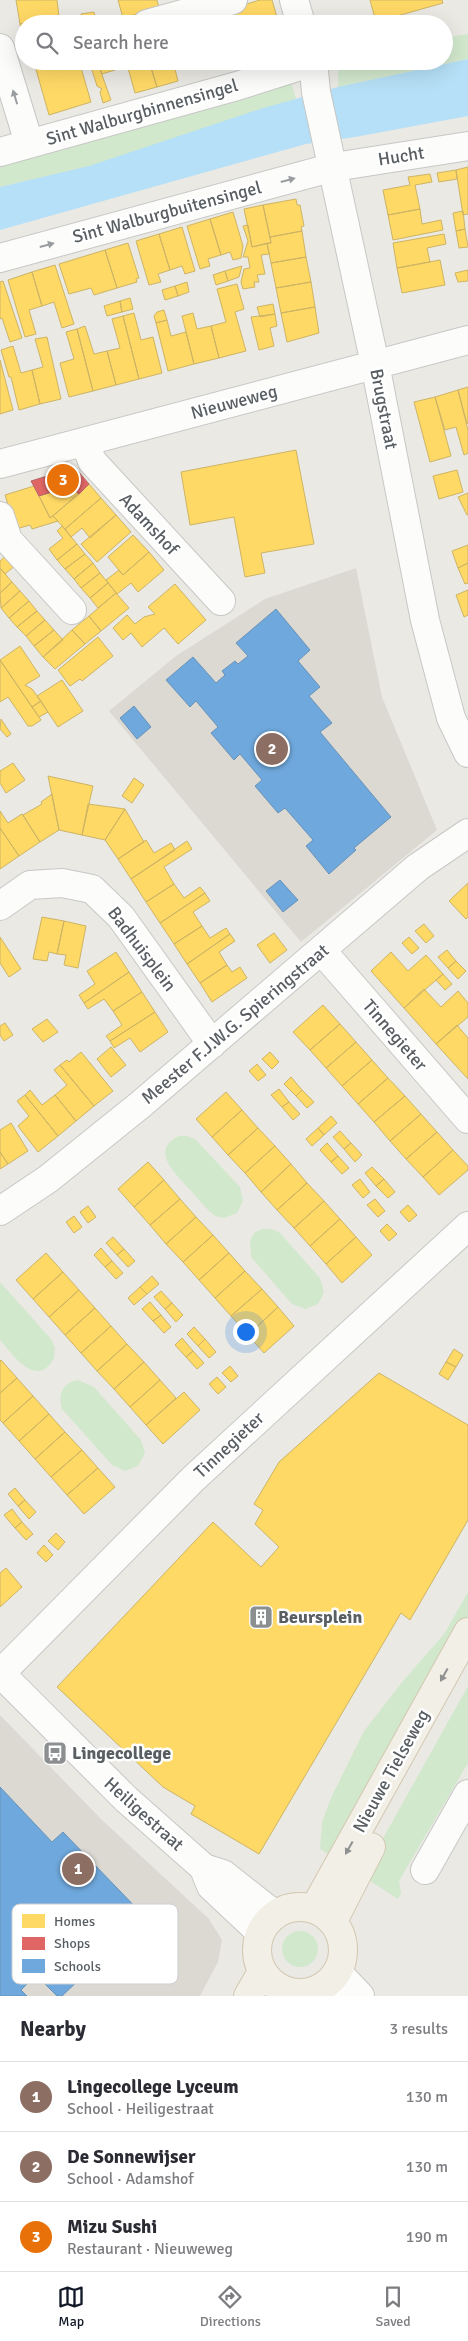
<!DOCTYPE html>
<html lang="en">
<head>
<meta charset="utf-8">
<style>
  :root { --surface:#fff; --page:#f7f7f7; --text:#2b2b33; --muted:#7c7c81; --line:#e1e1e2; --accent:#111827 }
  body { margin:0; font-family:Signika,sans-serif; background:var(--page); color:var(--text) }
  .you { position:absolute; left:245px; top:1331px; width:18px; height:18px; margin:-12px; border:4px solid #fff; border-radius:50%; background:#1a73e8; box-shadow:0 0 0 8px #1a73e833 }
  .badge { display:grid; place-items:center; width:32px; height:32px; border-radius:50%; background:var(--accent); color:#fff; font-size:16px; font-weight:700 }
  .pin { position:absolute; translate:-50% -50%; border:2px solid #fff; box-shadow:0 1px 5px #0006 }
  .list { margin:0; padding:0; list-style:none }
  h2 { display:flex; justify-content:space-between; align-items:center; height:65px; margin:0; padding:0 20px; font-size:21px }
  h2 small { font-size:16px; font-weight:400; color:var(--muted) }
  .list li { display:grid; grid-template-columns:32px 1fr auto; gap:15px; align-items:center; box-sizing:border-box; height:70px; padding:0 20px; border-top:1px solid var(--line) }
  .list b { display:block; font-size:19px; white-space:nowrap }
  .list p { margin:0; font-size:16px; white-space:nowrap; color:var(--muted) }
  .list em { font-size:16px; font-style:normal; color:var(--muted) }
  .icon { flex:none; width:28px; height:28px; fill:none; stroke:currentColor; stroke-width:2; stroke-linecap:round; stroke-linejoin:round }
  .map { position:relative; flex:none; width:468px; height:1996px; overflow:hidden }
  .search { position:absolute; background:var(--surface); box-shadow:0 5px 20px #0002; left:15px; right:15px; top:15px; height:55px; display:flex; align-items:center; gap:12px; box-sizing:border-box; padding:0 18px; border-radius:28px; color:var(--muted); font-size:19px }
  .sheet { height:275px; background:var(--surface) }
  nav { display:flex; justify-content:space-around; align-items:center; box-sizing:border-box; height:70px; border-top:1px solid var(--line); background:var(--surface); font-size:14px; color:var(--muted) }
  nav a { display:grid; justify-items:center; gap:2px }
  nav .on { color:var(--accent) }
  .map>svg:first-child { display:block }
  .education { fill:#dcd9d3 }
  .green { fill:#d2e8cd }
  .water { fill:#b6e0f7 }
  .homes { fill:#ffd966; stroke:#cdb465 }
  .shops { fill:#e06666; stroke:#b86465 }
  .schools { fill:#6fa8dc; stroke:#6892b8 }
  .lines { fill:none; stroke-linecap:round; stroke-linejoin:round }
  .minor-casing { stroke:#c7c7c6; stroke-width:30 }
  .major-casing { stroke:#d3c7b0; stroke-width:30 }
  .minor { stroke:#fcfcfb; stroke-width:28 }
  .major { stroke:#f2efe7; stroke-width:28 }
  .oneway { fill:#9a9da0 }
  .oneway2 { fill:#8f9191 }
  .labels { text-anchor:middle; stroke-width:5; stroke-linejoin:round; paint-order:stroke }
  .street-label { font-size:18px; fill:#595e63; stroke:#fff }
  .poi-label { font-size:18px; font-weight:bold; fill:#595e63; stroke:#fff; text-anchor:start }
  .key { fill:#fff; stroke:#cdcfd0; stroke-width:1 }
  .key-label { font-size:14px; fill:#595e63 }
</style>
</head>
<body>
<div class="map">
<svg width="468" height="1996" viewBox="0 0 468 1996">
  <rect width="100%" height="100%" fill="#eae9e4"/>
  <path class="education" d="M356,568L382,697L437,830L301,942L109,711L176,656L265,599Z
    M0,1715L101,1819L209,1919L222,1940L218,1962L200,1996H0Z"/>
  <path class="green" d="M468,34V59L338,87V66L348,61H444V38Z
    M291,82L296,99L88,167L0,187V160Z
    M179,1136H187L195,1139L240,1187L243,1201L237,1213L224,1218L215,1216C206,1209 198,1199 191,1191C177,1175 148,1151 179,1136Z
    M262,1229H271L279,1232L320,1278L324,1292L318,1304L305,1309L292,1304L251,1257L250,1241L254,1233Z
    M0,1282L51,1339L55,1348L54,1358C37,1390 13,1355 0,1340Z
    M78,1380L94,1387L141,1440L145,1453L138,1466L125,1471L112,1465L62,1409C57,1395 63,1382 78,1380Z
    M468,1592V1617L333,1857L320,1849L322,1822L331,1798L364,1731L403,1681L444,1634Z
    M468,1686V1763L399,1881L401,1893L398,1899L367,1879L377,1849Z
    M282 1949a18 18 0 1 1 36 0a18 18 0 1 1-36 0Z"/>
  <path class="water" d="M468,59V116L355,137L306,144L0,230V187L89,166L260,109L338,87Z"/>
  <path class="homes" d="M16,0H57L59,17L20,24Z
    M118,0H157L159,8L123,18Z
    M260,0H272L279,24H234L230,9Z
    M370,0H442L443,3L376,22Z
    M230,9L234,24H188Z
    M94,12L96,21L82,23L81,14Z
    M59,17L61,24H24V48L20,24Z
    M52,61H79L91,102L49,115L35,66Z
    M89,61H97L111,100L103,103L100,92L102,89L97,86L91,67L92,63Z
    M97,61H115L118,69L102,74Z
    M126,61H149L157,87L135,93Z
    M149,61H173L178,81L157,87Z
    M223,61H245V62L225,68Z
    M468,167V214L463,215L456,170Z
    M456,170L457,179L439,182L437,173Z
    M430,174L432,182L415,185L420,209L388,215L383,190L410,185L408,177Z
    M296,199L297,205H300L304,226L301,227L302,231L270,237L263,205Z
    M263,205L271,243L252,247L244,209Z
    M420,209L422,224L441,220L443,230L393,240L388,215Z
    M463,211L465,229L456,231L453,213Z
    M233,212L243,246L241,258L233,260L230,252L221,255L210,219Z
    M210,219L221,255L208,259L210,266L200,269L187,226Z
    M248,225L252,247L267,243L269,254L261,255L265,274L257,275L259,282H254L255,287L243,289L241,282L244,269L250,268L248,257H243L248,241L243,226Z
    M182,227L195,271L185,274L182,266L170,270L159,234Z
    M465,229L468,247L459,248L456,231Z
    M302,231L306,257L271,263L267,243H271L270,237Z
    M159,234L170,270L158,274L161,282L149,285L136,241Z
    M444,234L446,244L427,248L430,262L397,268L393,243Z
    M128,243L139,278L136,279L137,282L117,288L105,250Z
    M105,250L117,288L94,295L91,288L69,294L59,264Z
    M306,257L311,282L276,288L271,263Z
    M440,260L445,285L402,293L397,268Z
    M55,265L74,324L62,328L54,302L42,306L32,272Z
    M242,266L239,277L228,281L225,271Z
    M468,270V281L458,282L455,273Z
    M225,271L228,281L216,285L213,275Z
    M32,272L42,306L29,310L36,334L25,337L8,280Z
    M3,281L22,338L10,342L2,318L0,319V282Z
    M187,282L189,292L178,296L175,286Z
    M311,282L315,307L281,313L276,288Z
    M237,284L244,309L235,312L246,351L219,358L211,326L226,322L217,289Z
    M175,286L178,296L165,300L162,290Z
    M130,298L133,309L122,312L120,301Z
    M120,301L122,312L107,316L104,306Z
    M273,304L275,314L260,317L257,307Z
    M315,307L319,333L287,342L281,313Z
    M164,310L167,320L156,323L154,316L157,312Z
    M134,313L141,340L153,337L162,373L139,379L123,316Z
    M193,313L197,329L211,326L219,358L194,364L182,316Z
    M275,314L277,326L270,328L274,346L259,350L251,317Z
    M123,316L139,379L116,385L107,351L120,348L112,319Z
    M167,320L171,336L186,332L194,364L168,371L156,323Z
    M85,326L94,354L107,351L116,385L93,391L77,329Z
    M77,329L93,391L69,397L60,363L74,359L66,332Z
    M47,337L61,399L40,404L32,370L43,367L35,339Z
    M13,346L21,373L32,370L40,404L19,410L11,377H9L1,350Z
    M0,360L13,410L0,414Z
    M468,387V423L467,424L458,390Z
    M458,390L468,430V453L464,455L456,427L445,430L435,397Z
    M435,397L451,456L430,462L414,402Z
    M296,450L314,544L261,553L265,573L245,577L234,517L190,525L181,472Z
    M457,470L463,492L439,499L433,476Z
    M89,484L101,498L65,529L53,516Z
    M34,486L50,518L53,516L58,521L32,529L30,525L16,529L5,495Z
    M70,486L79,494L50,518L39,496Z
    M468,493V515H467L458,497Z
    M101,498L116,515L90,538L82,528L71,537L65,529Z
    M116,515L131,532L97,562L81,544Z
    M62,526L77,544L57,560L49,549L63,538L57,531Z
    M133,535L149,552L123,575L108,557Z
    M77,544L85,554L65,569L57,560Z
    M468,545V563L458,568L452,551Z
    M149,552L164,570L138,592L131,583L117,594L106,580L119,570L123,575Z
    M8,554L17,564L5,574L0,568V561Z
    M85,554L93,563L74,579L65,569Z
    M93,563L100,573L81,588L74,579Z
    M468,563V583L465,584L458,568Z
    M0,568L12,582L0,593Z
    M100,573L108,583L90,598L81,588Z
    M12,582L20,591L1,608L0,593Z
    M108,583L116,593L98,608L90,598Z
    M175,584L206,620L178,644L164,628L142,647L131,633L123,640L113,628L127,615L135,624L144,617L155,614L148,607Z
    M468,590V615L464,617L456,595Z
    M20,591L29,601L9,618L1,608Z
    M116,593L129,608L101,631L89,616Z
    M29,601L37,611L17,627L9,618Z
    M37,611L45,620L26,636L17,627Z
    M89,616L101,631L85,644L72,630Z
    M45,620L54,630L34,646L26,636Z
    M54,630L63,640L43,657L34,646Z
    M72,630L85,644L55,669L43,657Z
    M98,637L113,656L82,681L80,679L70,686L58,670Z
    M20,646L40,676L25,685L32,689L41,701L32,707L0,660Z
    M0,660L41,720L32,726H28L8,697L0,702Z
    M62,680L83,711L58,727L37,696Z
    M41,701L48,712L39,717L32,707Z
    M1,719L11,734L7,737L0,729Z
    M13,763L25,780L6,793L0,783V771Z
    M48,776L93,786L82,835L59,830Z
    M134,778L144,785L132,803L122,796Z
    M52,794L59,830L40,842L23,815L42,804L41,802Z
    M88,804L125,809L105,840L82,835Z
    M125,809L144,842L118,859L105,840Z
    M0,811L8,823L22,814L40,842L19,856L0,828Z
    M0,828L19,856L0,869Z
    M146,840L154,853L171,843L175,850L131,879L118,859Z
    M187,841L192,849L164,867L174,884L146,902L131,879Z
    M468,883V917L466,919L449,901Z
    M174,884L184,898L200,887L205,893L160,923L146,902Z
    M205,893L210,901L193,912L202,926L174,944L160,923Z
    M42,917L64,921L57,954L49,952L47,961L33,959Z
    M64,921L86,926L78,968L64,965L66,955L57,954Z
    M424,924L434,936L426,943L415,931Z
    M202,926L210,938L226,928L230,934L187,964L174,944Z
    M274,933L287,950L270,963L257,945Z
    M230,934L235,941L219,952L227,965L200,983L187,964Z
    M0,937L21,969L9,977L0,963Z
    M409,937L419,948L412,954L402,943Z
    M447,950L456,961L448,968L438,957Z
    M116,952L129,972L84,1003L79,995L95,984L87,971Z
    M391,952L408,971L426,955L443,974L404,1008L371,971Z
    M456,961L466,971L458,979L448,968Z
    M227,965L232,972L240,967L247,978L212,1002L200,983Z
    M129,972L142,992L113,1011L104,999L88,1009L84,1003Z
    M443,974L452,984L445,990L436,980Z
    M424,989L441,1007L458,991L468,1003V1017L436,1044L404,1008Z
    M142,992L155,1012L110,1041L106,1036L122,1025L113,1011Z
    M323,1005L340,1024L310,1050L293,1032Z
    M155,1012L168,1032L140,1052L130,1038L114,1048L110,1041Z
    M47,1019L58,1032L43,1042L32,1029Z
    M5,1023L13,1035L4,1041L0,1035V1026Z
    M340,1024L356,1042L326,1068L310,1050Z
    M457,1025L468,1038V1079L436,1044Z
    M356,1042L372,1060L342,1086L326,1068Z
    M111,1047L126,1065L111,1077L97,1059Z
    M81,1052L113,1091L94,1106L60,1065L67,1060L69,1062Z
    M270,1052L279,1062L272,1069L262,1059Z
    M372,1060L388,1078L358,1104L342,1086Z
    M257,1064L266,1075L258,1081L249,1071Z
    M60,1065L94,1106L76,1121L55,1095L67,1085L54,1070Z
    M291,1077L302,1090L296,1096L284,1084Z
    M388,1078L405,1096L374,1122L358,1104Z
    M279,1089L289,1102L282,1107L271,1095Z
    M30,1090L42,1105L55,1095L76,1121L58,1136L25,1095Z
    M302,1090L314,1102L307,1108L296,1096Z
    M226,1092L242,1110L212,1137L196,1119Z
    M25,1095L58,1136L38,1152L18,1126L29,1116L17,1101Z
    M405,1096L421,1114L390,1141L374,1122Z
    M289,1102L300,1114L293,1120L282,1107Z
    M242,1110L258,1128L228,1155L212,1137Z
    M421,1114L437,1132L406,1159L390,1141Z
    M331,1116L337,1123L324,1135L318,1128Z
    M11,1123L28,1151L8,1164L0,1152V1130Z
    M258,1128L275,1146L245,1173L228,1155Z
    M318,1128L324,1135L312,1146L306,1139Z
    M340,1131L351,1143L344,1149L333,1137Z
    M437,1132L453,1150L423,1177L406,1159Z
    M327,1143L338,1156L331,1162L320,1150Z
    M351,1143L362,1155L355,1162L344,1149Z
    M275,1146L291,1164L261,1192L245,1173Z
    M453,1150L468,1166V1170L439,1195L423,1177Z
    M0,1152L8,1164L0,1169Z
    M338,1156L349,1168L342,1174L331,1162Z
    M148,1162L164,1180L134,1207L118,1189Z
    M291,1164L307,1183L277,1210L261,1192Z
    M372,1167L384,1179L376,1186L365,1173Z
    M360,1179L370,1192L363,1198L352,1185Z
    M384,1179L395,1192L388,1198L376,1186Z
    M164,1180L180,1199L150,1225L134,1207Z
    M307,1183L324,1201L294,1228L277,1210Z
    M180,1199L196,1217L166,1244L150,1225Z
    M375,1199L385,1211L378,1217L367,1205Z
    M324,1201L340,1219L310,1246L294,1228Z
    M408,1205L417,1215L409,1222L400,1212Z
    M88,1206L96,1217L88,1223L80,1212Z
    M74,1216L82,1227L74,1233L66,1222Z
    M196,1217L213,1235L183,1262L166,1244Z
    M340,1219L356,1237L326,1264L310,1246Z
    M387,1224L397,1234L389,1241L380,1231Z
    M213,1235L229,1253L199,1280L183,1262Z
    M113,1237L124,1249L117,1255L106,1243Z
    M356,1237L372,1255L342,1283L326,1264Z
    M101,1248L112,1261L105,1267L94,1255Z
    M124,1249L135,1261L128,1267L117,1255Z
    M46,1253L63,1272L33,1299L16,1280Z
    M229,1253L245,1271L215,1298L199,1280Z
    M112,1261L123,1273L116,1279L105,1267Z
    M245,1271L262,1289L231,1316L215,1298Z
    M63,1272L79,1290L49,1317L33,1299Z
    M152,1276L159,1284L147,1294L140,1287Z
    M140,1287L147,1294L134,1305L128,1298Z
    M262,1289L278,1307L248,1335L231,1316Z
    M79,1290L95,1308L65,1335L49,1317Z
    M161,1291L172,1303L165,1309L154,1297Z
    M150,1302L161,1315L153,1321L142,1309Z
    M172,1303L183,1315L176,1322L165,1309Z
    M278,1307L294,1326L264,1353L248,1335Z
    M95,1308L111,1326L81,1353L65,1335Z
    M161,1315L171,1327L164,1333L153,1321Z
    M111,1326L127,1344L97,1371L81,1353Z
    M194,1327L205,1339L198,1346L187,1334Z
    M182,1338L193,1351L186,1357L175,1345Z
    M205,1339L216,1352L209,1358L198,1346Z
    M127,1344L144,1362L114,1389L97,1371Z
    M454,1349L463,1355L456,1367L446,1362Z
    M193,1351L204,1363L197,1369L186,1357Z
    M1,1360L17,1378L0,1393V1361Z
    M144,1362L160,1380L130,1407L114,1389Z
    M446,1362L456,1367L448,1380L439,1374Z
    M230,1366L238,1376L231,1382L222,1373Z
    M379,1373L468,1425V1520L410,1620L401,1613L259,1854L191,1814L195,1806L163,1787L57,1687L213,1522L261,1567L279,1547L255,1524L263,1510L254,1504L279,1462Z
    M217,1377L226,1387L218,1394L209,1384Z
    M17,1378L33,1396L3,1423L0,1420V1393Z
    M160,1380L176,1398L146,1425L130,1407Z
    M184,1392L200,1410L163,1444L146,1425Z
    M33,1396L49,1414L19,1441L3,1423Z
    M49,1414L65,1432L35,1459L19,1441Z
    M65,1432L82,1450L51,1477L35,1459Z
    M82,1450L98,1468L67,1495L51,1477Z
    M98,1468L115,1487L84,1514L67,1495Z
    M15,1488L25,1500L18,1506L8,1494Z
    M25,1500L36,1512L29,1519L18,1506Z
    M12,1509L22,1522L15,1528L4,1515Z
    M22,1522L33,1534L26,1540L15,1528Z
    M56,1533L65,1542L58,1550L48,1541Z
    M44,1545L53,1555L46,1562L37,1553Z
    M6,1568L22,1587L0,1607V1573Z"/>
  <path class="shops" d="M70,469L77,470L89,484L79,494L70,486L39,496L31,481Z"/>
  <path class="schools" d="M276,609L310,650L298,661L320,687L309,696L332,723L320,732L391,817L354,848L356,850L329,874L306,846L313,840L285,808L278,813L255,786L262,780L240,754L234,760L211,733L218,727L196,701L190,707L166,680L193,657L216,683L225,675L222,671L235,661L238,664L248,656L236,643Z
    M134,706L151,727L137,739L120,718Z
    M280,880L298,900L283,912L266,891Z
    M0,1787L52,1842L63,1832L145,1917L62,1996H57L36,1975L21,1990L27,1996H0Z"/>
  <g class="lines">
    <g class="minor-casing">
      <path id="minor" d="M294,0L301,24
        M147,24L233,0
        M0,48L29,143
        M313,61L316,92L375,364L425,620L451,718L468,753
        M0,152L237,86L313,62
        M0,258L334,167L468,146
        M85,442L92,461L221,601
        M0,464L468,340
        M0,516L8,540L72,610
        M0,906L30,885L62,883L92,889L121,917L212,1044
        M322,951L468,1119
        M0,1211L48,1179L140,1105L418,867L468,833
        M0,1673L126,1799L204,1868L223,1874L275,1915
        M0,1674L193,1479L468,1226
        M425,1870L468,1794
        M206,1874L211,1886L260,1932
        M337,1972L360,1996
        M320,1989L326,1996"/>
    </g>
    <g class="major-casing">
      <path id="major" d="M257 1950a43 43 0 1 1 86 0a43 43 0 1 1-86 0Z
        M314,1909L468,1632
        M333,1921L371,1847
        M248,1996L262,1972"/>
    </g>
    <use href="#minor" class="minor"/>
    <use href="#major" class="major"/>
  </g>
  <defs><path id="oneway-solid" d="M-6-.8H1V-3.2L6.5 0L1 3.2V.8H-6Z" transform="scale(1.25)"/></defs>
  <g class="oneway">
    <use href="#oneway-solid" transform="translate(15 97) rotate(-107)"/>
    <use href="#oneway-solid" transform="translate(288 180) rotate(-15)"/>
    <use href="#oneway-solid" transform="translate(47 245) rotate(-15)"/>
  </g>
  <g class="oneway2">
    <use href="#oneway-solid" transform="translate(444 1675) rotate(119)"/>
    <use href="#oneway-solid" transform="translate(349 1848) rotate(119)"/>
  </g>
  <defs>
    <g id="building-square" transform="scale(1.25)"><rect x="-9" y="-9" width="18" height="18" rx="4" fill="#8c8f90" stroke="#fff"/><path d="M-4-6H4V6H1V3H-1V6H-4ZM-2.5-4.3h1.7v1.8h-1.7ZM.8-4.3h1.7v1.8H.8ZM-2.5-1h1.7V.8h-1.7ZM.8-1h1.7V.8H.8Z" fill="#fff"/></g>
    <g id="bus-square" transform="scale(1.25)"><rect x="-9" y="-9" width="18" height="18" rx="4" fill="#8c8f90" stroke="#fff"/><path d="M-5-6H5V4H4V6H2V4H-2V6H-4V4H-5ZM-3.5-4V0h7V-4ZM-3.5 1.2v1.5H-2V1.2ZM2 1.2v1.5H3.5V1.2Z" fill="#fff"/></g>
  </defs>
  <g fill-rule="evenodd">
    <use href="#building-square" x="261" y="1617"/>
    <use href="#bus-square" x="55" y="1753"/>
  </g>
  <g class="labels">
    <g class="street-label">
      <text transform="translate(142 112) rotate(-16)" y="6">Sint Walburgbinnensingel</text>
      <text transform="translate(401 156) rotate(-9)" y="6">Hucht</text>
      <text transform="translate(167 212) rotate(-15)" y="6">Sint Walburgbuitensingel</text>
      <text transform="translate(234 402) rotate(-15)" y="6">Nieuweweg</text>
      <text transform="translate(384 409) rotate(79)" y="6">Brugstraat</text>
      <text transform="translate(149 524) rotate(47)" y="6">Adamshof</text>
      <text transform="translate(142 949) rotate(53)" y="6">Badhuisplein</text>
      <text transform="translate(235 1024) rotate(-40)" y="6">Meester F.J.W.G. Spieringstraat</text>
      <text transform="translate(395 1035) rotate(49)" y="6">Tinnegieter</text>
      <text transform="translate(229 1445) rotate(-43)" y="6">Tinnegieter</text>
      <text transform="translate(391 1771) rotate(-61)" y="6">Nieuwe Tielseweg</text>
      <text transform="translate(144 1814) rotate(42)" y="6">Heiligestraat</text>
    </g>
    <g class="poi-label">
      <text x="278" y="1623">Beursplein</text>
      <text x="72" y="1759">Lingecollege</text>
    </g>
  </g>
  <rect x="12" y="1904" width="166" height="80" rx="8" class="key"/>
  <rect x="22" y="1914" width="23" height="14" fill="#ffd966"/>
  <rect x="22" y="1937" width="23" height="13" fill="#e06666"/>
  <rect x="22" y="1959" width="23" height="14" fill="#6fa8dc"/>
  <g class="key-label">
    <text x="54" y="1926">Homes</text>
    <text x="54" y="1948">Shops</text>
    <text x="54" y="1971">Schools</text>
  </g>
</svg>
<div class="you"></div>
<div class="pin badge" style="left:78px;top:1869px;background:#8d6e63">1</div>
<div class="pin badge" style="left:272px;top:749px;background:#8d6e63">2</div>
<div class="pin badge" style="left:63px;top:480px;background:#e8710a">3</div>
<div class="search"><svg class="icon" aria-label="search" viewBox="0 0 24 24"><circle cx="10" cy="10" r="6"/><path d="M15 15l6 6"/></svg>Search here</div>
</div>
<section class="sheet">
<h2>Nearby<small>3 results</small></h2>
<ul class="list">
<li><span class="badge" style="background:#8d6e63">1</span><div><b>Lingecollege Lyceum</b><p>School · Heiligestraat</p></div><em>130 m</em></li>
<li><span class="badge" style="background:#8d6e63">2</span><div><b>De Sonnewijser</b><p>School · Adamshof</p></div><em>130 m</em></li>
<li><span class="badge" style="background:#e8710a">3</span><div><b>Mizu Sushi</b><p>Restaurant · Nieuweweg</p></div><em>190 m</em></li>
</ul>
</section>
<nav>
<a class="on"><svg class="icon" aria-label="map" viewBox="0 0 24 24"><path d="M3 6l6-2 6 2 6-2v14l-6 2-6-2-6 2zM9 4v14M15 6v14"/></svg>Map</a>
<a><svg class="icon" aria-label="directions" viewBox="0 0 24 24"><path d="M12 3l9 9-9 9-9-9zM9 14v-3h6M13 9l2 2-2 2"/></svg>Directions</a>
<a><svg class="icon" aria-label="saved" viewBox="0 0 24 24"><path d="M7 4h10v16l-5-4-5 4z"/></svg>Saved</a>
</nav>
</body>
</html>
